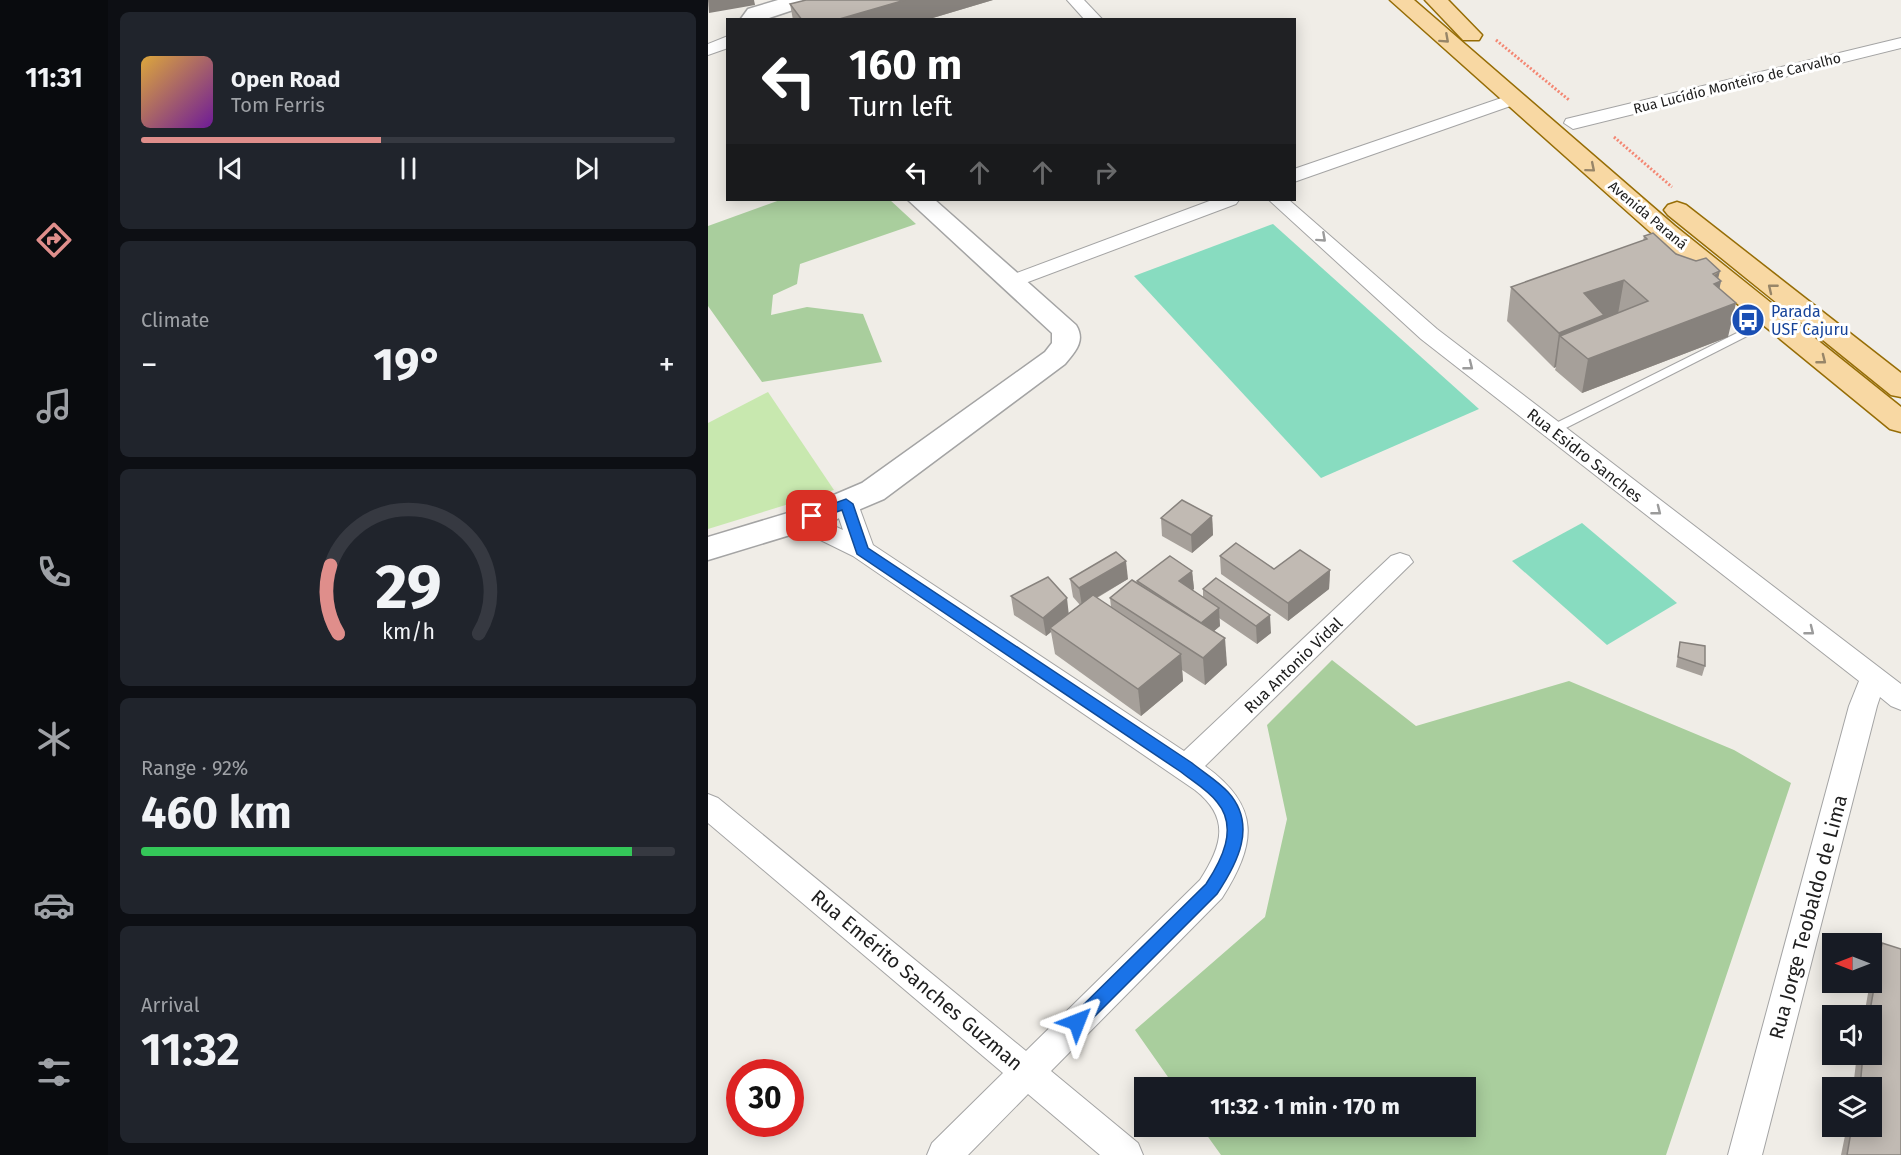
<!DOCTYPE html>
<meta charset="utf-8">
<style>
:root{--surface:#171b24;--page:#20242c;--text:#f1f3f6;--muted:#9ea1a6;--line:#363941;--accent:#df8e8b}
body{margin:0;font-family:"Fira Sans",sans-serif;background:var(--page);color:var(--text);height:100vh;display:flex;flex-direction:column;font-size:22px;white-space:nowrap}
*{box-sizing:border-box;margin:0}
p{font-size:20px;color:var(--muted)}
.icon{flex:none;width:33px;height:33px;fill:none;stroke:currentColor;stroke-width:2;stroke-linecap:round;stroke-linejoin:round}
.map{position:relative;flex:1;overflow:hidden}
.drawer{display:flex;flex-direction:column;gap:12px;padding:12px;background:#0d0f14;width:600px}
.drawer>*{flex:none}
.hud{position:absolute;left:18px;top:18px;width:570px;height:183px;border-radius:0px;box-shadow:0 3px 15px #0003;background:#202124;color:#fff;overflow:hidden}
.needle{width:39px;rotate:270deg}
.fabs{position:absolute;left:1114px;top:933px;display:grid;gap:12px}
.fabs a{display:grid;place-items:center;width:60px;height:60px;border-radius:0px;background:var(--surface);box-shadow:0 3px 15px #0003;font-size:30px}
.speed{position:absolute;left:18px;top:1059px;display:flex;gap:12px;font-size:30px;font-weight:700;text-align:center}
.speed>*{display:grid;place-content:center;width:78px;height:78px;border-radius:50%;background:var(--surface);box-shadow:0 3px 15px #0003;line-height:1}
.speed .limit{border:9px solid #d22;background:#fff;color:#111}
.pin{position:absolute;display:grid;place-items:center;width:51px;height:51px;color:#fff;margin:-26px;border-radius:12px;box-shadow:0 3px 9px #0006}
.me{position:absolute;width:66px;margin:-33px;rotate:45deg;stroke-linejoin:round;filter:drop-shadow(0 0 4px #0008)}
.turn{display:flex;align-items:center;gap:21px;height:126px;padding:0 24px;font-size:27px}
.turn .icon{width:78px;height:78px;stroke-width:2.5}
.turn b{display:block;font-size:42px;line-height:51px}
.lanes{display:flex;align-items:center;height:57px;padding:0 24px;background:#0003;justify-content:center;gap:30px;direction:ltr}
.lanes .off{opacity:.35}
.big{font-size:45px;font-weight:700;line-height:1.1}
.drawer .widget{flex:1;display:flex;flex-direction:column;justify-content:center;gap:9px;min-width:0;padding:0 21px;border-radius:9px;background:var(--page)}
.drawer .dial{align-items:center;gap:0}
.dial svg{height:156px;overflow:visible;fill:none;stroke:var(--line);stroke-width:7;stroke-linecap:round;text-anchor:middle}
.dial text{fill:var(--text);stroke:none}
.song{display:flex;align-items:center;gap:18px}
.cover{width:72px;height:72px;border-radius:9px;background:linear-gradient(135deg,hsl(40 70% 55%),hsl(280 70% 35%))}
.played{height:6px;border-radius:3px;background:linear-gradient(90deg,var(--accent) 45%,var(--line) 45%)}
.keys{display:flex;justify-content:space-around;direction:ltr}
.heat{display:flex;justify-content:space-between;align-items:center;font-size:33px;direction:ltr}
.charge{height:9px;border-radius:4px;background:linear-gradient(90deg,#34c759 92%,var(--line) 0)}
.trip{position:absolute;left:426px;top:1077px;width:342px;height:60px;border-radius:0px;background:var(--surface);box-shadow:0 3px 15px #0003;font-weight:700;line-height:60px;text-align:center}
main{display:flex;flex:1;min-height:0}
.tabs{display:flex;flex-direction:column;width:108px;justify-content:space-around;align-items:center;background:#090b0e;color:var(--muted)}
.tabs .icon{width:42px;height:42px}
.tabs .active{color:var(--accent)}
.tabs b{font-size:27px;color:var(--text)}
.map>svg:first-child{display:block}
</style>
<main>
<nav class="tabs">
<b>11:31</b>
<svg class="icon active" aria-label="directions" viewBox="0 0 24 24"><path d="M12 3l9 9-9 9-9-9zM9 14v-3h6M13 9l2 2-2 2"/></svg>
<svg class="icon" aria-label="music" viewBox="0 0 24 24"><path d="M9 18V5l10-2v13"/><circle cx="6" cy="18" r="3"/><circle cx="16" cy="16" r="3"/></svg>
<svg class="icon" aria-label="phone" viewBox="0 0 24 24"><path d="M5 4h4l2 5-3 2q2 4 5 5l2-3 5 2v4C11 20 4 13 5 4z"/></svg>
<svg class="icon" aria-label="climate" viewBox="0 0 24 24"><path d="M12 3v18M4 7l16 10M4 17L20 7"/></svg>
<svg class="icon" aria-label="car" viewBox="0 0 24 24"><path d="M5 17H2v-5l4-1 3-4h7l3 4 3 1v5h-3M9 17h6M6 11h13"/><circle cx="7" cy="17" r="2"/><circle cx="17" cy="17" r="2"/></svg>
<svg class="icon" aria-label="filters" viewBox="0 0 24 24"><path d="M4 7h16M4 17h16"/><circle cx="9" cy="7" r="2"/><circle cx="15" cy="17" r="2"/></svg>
</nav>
<section class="drawer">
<div class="widget">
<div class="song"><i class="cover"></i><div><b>Open Road</b><p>Tom Ferris</p></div></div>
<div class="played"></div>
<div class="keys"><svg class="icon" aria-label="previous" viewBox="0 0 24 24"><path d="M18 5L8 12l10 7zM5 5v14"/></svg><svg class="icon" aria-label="pause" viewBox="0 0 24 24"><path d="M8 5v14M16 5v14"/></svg><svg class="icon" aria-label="next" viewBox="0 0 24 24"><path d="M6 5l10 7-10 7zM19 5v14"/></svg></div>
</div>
<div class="widget"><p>Climate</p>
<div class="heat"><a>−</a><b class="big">19°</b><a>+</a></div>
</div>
<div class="widget dial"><svg viewBox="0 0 100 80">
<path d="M14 69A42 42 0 1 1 86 69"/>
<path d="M14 69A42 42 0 0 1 10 34" stroke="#df8e8b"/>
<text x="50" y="56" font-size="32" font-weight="700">29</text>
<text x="50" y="72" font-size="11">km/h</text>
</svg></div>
<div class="widget"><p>Range · 92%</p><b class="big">460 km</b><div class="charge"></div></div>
<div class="widget"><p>Arrival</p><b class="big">11:32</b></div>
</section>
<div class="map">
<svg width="1193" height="1155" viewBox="0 0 1193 1155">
<rect width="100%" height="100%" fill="#f0ede7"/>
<!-- grass -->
<path fill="#c8e8af" d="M60,392L126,490L0,529V423Z"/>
<!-- forest -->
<g fill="#a9ce9d">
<path d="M72,200H182L208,224L92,264L89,284L65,295L63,315L99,307L155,314L174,362L54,382L0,306V226Z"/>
<path d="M624,660L708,726L861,681L1026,750L1083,783L958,1155H513L493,1127L758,1126V1088L467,1087L427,1030L557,917L579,819L559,725Z"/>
</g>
<!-- pitch -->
<g fill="#88dcc0">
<path d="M565,224L771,409L613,478L426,276Z"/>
<path d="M874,523L969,603L899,645L804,561Z"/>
</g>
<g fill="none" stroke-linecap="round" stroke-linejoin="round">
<defs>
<path id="service" d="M1043,326L1049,330L1047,332L848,433H840L838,430L840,427Z"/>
<g id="minor">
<path d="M359,0H376L395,20H377Z"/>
<path d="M20,36V48L0,55V44Z"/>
<path d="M1193,38V48L865,129L856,123L858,119Z"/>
<path d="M805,94L811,95L814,99L811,103L586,182V169Z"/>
<path d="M504,200H531L528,204L312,285H298L295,281L298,277Z"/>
<path d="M561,200H581L729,329L1193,684V710L1183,706L1172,697L1169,706L1054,1155H1020L1141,706L1151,681L713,339Z"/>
<path d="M138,496L147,498L150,504L165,545L476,751L683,556L692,553L701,556L705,562L497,766C554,807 548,844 514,898L343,1071L430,1143L435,1155H392L320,1094L260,1155H219L224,1143L295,1073L0,823V794L10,798L318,1051L492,880C514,846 523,818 487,790L145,556L84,526L81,520L84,514L93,511L135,530L126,504L129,498Z"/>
</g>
<g id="tertiary">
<path d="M70,0H103L100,5L55,20H32L40,9Z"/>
<path d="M200,200H227L368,325C378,341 367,352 357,364L176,499L115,525L0,560V537L93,509L154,483L337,352L344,343V333Z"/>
</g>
<g id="primary">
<path d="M682,0H706L967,226L1193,407V432L1182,429L949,238Z"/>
<path d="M717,0H740L774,35L771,40H755Z"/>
<path d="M969,202L978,205L1193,373V397L1183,395L960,215L956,210L960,205Z"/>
</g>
</defs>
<!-- service casing -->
<use href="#service" stroke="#a4a4a4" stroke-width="2"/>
<!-- minor casing -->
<use href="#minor" stroke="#a4a4a4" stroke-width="2"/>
<!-- tertiary casing -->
<use href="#tertiary" stroke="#a4a4a4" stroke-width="3"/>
<!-- primary casing -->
<use href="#primary" stroke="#966d06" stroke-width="3"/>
<!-- path -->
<g stroke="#f48773" stroke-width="3" stroke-dasharray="2 2" stroke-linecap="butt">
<path d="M788,40L861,100"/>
<path d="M906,137L964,187"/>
</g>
<!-- service -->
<use href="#service" fill="#fff" fill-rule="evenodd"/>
<!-- minor -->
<use href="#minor" fill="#fff" fill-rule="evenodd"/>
<!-- tertiary -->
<use href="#tertiary" fill="#fff" fill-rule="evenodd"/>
<!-- primary -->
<use href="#primary" fill="#f8d8a3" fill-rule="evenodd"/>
</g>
<!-- wall -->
<g fill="#a6a09a">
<path d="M98,0H285L218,20H85L82,4Z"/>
<path d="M936,236L968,254L1013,281L1011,289L1020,337L874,393L847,370L848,367L846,368L799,321L803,287L935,241Z"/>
<path d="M504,516L505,535L484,553L454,536L453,518Z"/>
<path d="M512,556L566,569L622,570L621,589L580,621L513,574Z"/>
<path d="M484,571L486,589L484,590L495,598V589L563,633L549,644L511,618L512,626L506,631L519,665L497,685L474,670L475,681L433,716L347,654L343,632L338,636L306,615L303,596L361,613L372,605L365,597L362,579H420L389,598L403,607L402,598L429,583V581Z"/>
<path d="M972,642L997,666L994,676L968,667Z"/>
<path d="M1174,943L1193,1155H1133L1139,1126H1164V1088H1145L1149,1054H1164V1016H1156L1162,982H1164V970L1166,960Z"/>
</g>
<!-- shaded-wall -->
<g fill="#87827d">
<path d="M0,0H46L47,5L1,13Z"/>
<path d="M197,0H285L218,20H128Z"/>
<path d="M1012,271L1009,283L1013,281L1007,311L1028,303L1020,337L874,393L880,359Z"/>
<path d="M916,280L910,314L852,336L848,367L846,368L851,333L876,293Z"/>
<path d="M504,516L505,535L484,553L483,535Z"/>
<path d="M418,561L420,579L374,606L371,588Z"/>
<path d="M622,570L621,589L580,621V603Z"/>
<path d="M484,571L486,589L472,600L471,581Z"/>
<path d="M359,598L361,616L342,628L343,632L338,636L335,618Z"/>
<path d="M511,608L512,626L493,642L492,624Z"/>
<path d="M562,615L563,633L549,644L548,626Z"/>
<path d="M517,638L519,665L497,685L495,658Z"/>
<path d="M473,654L475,681L433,716L430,689Z"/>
</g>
<!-- building -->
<g fill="#c1bab3" stroke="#87827d" stroke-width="1.5">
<path d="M98,0H197L128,20H94L82,4Z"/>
<path d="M945,233L968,254L988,261L998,258L1012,271L1005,274L1013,281L1006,284L1028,303L880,359L852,336L940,301L916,280L876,293L896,315L851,333L803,287L939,239L936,236Z"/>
<path d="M474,500L504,516L483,535L453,518Z"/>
<path d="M528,543L566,569L592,550L622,570L580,603L512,556Z"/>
<path d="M408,552L418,561L371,588L362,579Z"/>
<path d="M462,556L484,571L471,581L511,608L493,623L429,581Z"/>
<path d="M340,577L359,598L335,618L303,596Z"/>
<path d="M508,578L562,615L548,626L495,589Z"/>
<path d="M424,580L517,638L495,658L402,598Z"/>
<path d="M385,595L473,654L430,689L342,628Z"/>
<path d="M972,642L997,646V666L970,657Z"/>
<path d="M1174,943L1193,949V1155H1139L1144,1126H1164V1088H1152L1155,1054H1164V1016H1161Z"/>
</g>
<!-- one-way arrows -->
<defs><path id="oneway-chevron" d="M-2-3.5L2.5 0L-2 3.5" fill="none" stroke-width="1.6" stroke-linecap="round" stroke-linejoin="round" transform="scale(1.5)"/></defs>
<g stroke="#978568">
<use href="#oneway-chevron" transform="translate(737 39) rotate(42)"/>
<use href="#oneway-chevron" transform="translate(883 168) rotate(40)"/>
<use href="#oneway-chevron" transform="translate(1064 288) rotate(-141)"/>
<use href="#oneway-chevron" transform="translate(1114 360) rotate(38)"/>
</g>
<g stroke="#9b9b9b">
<use href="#oneway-chevron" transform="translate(614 238) rotate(42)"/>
<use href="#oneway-chevron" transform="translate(761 366) rotate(38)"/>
<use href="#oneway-chevron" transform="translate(949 511) rotate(38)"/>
<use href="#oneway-chevron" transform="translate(1102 631) rotate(38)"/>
</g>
<!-- route -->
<path fill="#1a73e8" stroke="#114b97" stroke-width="1.5" d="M138,499L145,504L160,548L484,763C495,772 510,781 520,792C550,825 529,864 509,894L375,1028L369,1030L363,1028L360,1022L363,1017L498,884C513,861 531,828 509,802C500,790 484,781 473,772L149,554L134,510L104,521L97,516L99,513Z"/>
<!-- icons -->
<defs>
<symbol id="bus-disc" viewBox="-11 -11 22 22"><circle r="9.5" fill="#1a4fb4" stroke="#fff"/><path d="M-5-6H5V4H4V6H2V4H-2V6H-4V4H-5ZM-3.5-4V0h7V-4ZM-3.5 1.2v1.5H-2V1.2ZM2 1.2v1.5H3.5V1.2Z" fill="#fff"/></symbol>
</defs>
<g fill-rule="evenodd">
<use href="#bus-disc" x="1021" y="301" width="38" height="38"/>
</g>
<g text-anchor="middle" stroke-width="6" stroke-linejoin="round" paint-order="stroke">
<!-- far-street labels -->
<g font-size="14" fill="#202020" stroke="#fff">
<text transform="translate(1029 83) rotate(-14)" y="5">Rua Lucídio Monteiro de Carvalho</text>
<text transform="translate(940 215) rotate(40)" y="5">Avenida Paraná</text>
</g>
<!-- transit labels -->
<g font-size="16" fill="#164399" stroke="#fff" text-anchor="start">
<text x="1063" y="317">Parada<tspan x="1063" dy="18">USF Cajuru</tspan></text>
</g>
<!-- street labels -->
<g font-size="16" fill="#202020" stroke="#fff">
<text transform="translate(877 455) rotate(38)" y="6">Rua Esidro Sanches</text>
<text transform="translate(585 665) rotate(-44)" y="6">Rua Antonio Vidal</text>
</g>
<!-- near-street labels -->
<g font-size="20" fill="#202020" stroke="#fff">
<text transform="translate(1100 917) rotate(-75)" y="7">Rua Jorge Teobaldo de Lima</text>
<text transform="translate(209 980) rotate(40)" y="7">Rua Emérito Sanches Guzman</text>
</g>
</g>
</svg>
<div class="fabs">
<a><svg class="needle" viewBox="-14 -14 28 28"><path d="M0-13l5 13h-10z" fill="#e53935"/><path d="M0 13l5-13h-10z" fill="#9ea1a6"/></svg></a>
<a><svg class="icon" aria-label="sound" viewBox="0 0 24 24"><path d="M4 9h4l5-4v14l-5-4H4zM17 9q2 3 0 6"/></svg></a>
<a><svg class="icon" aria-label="layers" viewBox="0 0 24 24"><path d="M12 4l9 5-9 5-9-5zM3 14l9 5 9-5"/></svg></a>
</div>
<div class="speed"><div class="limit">30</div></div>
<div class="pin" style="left:104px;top:516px;background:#d93025"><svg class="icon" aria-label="arrive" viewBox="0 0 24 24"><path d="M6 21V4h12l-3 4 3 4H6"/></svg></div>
<svg class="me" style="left:369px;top:1022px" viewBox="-20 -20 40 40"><path d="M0-17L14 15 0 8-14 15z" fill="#1a73e8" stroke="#fff" stroke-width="4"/></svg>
<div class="trip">11:32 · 1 min · 170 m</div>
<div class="hud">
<div class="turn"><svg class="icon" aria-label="left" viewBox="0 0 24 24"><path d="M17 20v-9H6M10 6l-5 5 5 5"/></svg><div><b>160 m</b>Turn left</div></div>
<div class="lanes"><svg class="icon" aria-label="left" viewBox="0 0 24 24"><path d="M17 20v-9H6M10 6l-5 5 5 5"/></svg><svg class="icon off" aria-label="ahead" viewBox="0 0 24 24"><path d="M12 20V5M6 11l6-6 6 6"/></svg><svg class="icon off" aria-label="ahead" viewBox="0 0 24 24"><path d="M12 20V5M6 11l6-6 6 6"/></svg><svg class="icon off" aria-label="right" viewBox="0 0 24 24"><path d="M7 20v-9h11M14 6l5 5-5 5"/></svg></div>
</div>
</div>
</main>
